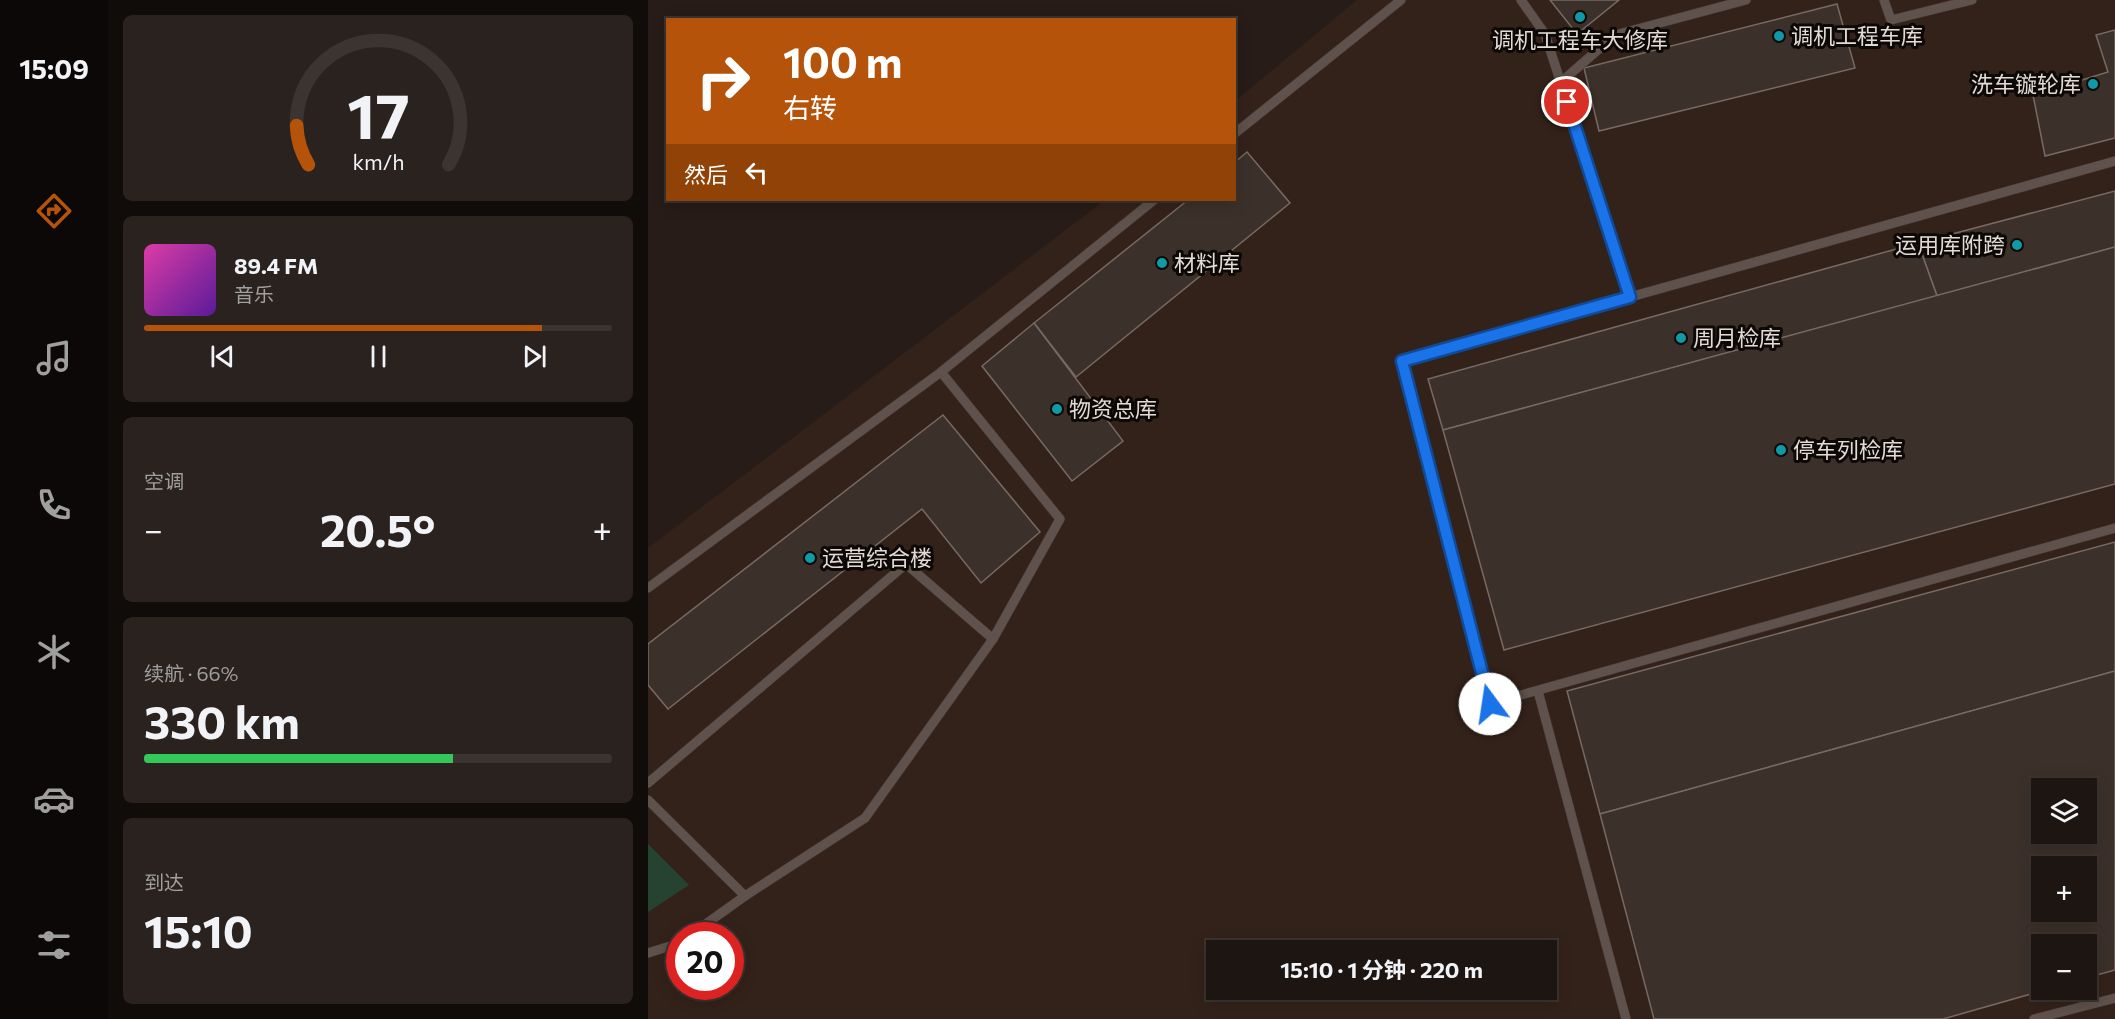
<!DOCTYPE html>
<html lang="zh">
<meta charset="utf-8">
<style>
:root{--surface:#1d1511;--page:#2a221f;--text:#f1f3f6;--muted:#a09f9f;--line:#3b3431;--accent:#b45309}
body{margin:0;font-family:Commissioner,"Noto Sans SC",sans-serif;background:var(--page);color:var(--text);height:100vh;display:flex;flex-direction:column;font-size:22px;white-space:nowrap}
*{box-sizing:border-box;margin:0}
p{font-size:20px;color:var(--muted)}
.icon{flex:none;width:33px;height:33px;fill:none;stroke:currentColor;stroke-width:2;stroke-linecap:round;stroke-linejoin:round}
.map{position:relative;flex:1;overflow:hidden}
.drawer{display:flex;flex-direction:column;gap:15px;padding:15px;background:#100c09;width:540px}
.drawer>*{flex:none}
.top-card{position:absolute;left:18px;top:18px;width:570px;height:183px;border-radius:0px;box-shadow:0 3px 15px #0003,0 0 0 2px var(--line);background:#b45309;color:#fff;overflow:hidden}
.buttons{position:absolute;left:1383px;top:778px;display:grid;gap:12px}
.buttons a{display:grid;place-items:center;width:66px;height:66px;border-radius:0px;background:var(--surface);box-shadow:0 3px 15px #0003,0 0 0 2px var(--line);font-size:30px}
.speed{position:absolute;left:18px;top:922px;display:flex;gap:12px;font-size:30px;font-weight:700;text-align:center}
.speed>*{display:grid;place-content:center;width:78px;height:78px;border-radius:50%;background:var(--surface);box-shadow:0 3px 15px #0003,0 0 0 2px var(--line);line-height:1}
.speed .limit{border:9px solid #d22;background:#fff;color:#111}
.pin{position:absolute;display:grid;place-items:center;width:51px;height:51px;color:#fff;margin:-26px;border:3px solid #fff;border-radius:50%;box-shadow:0 2px 6px #0007}
.me{position:absolute;width:66px;margin:-33px;rotate:346deg;stroke-linejoin:round;filter:drop-shadow(0 0 4px #0008)}
.turn{display:flex;align-items:center;gap:21px;height:126px;padding:0 18px;font-size:27px}
.turn .icon{width:78px;height:78px;stroke-width:2.5}
.turn b{display:block;font-size:42px;line-height:51px}
.then{display:flex;align-items:center;height:57px;padding:0 18px;background:#0003;gap:12px;font-size:22px}
.big{font-size:45px;font-weight:700;line-height:1.1}
.drawer .card{flex:1;display:flex;flex-direction:column;justify-content:center;gap:9px;min-width:0;padding:0 21px;border-radius:9px;background:var(--page)}
.drawer .dial{align-items:center;gap:0}
.dial svg{height:156px;overflow:visible;fill:none;stroke:var(--line);stroke-width:7;stroke-linecap:round;text-anchor:middle}
.dial text{fill:var(--text);stroke:none}
.song{display:flex;align-items:center;gap:18px}
.cover{width:72px;height:72px;border-radius:9px;background:linear-gradient(135deg,hsl(320 70% 55%),hsl(270 70% 35%))}
.played{height:6px;border-radius:3px;background:linear-gradient(90deg,var(--accent) 85%,var(--line) 85%)}
.keys{display:flex;justify-content:space-around;direction:ltr}
.heat{display:flex;justify-content:space-between;align-items:center;font-size:33px;direction:ltr}
.charge{height:9px;border-radius:4px;background:linear-gradient(90deg,#34c759 66%,var(--line) 0)}
.trip{position:absolute;left:558px;top:940px;width:351px;height:60px;border-radius:0px;background:var(--surface);box-shadow:0 3px 15px #0003,0 0 0 2px var(--line);font-weight:700;line-height:60px;text-align:center}
main{display:flex;flex:1;min-height:0}
.dock{display:flex;flex-direction:column;width:108px;justify-content:space-around;align-items:center;background:#0c0807;color:var(--muted)}
.dock .icon{width:42px;height:42px}
.dock .active{color:var(--accent)}
.dock b{font-size:27px;color:var(--text)}
.map>svg:first-child{display:block}
</style>
<main>
<nav class="dock">
<b>15:09</b>
<svg class="icon active" aria-label="directions" viewBox="0 0 24 24"><path d="M12 3l9 9-9 9-9-9zM9 14v-3h6M13 9l2 2-2 2"/></svg>
<svg class="icon" aria-label="music" viewBox="0 0 24 24"><path d="M9 18V5l10-2v13"/><circle cx="6" cy="18" r="3"/><circle cx="16" cy="16" r="3"/></svg>
<svg class="icon" aria-label="phone" viewBox="0 0 24 24"><path d="M5 4h4l2 5-3 2q2 4 5 5l2-3 5 2v4C11 20 4 13 5 4z"/></svg>
<svg class="icon" aria-label="climate" viewBox="0 0 24 24"><path d="M12 3v18M4 7l16 10M4 17L20 7"/></svg>
<svg class="icon" aria-label="car" viewBox="0 0 24 24"><path d="M5 17H2v-5l4-1 3-4h7l3 4 3 1v5h-3M9 17h6M6 11h13"/><circle cx="7" cy="17" r="2"/><circle cx="17" cy="17" r="2"/></svg>
<svg class="icon" aria-label="filters" viewBox="0 0 24 24"><path d="M4 7h16M4 17h16"/><circle cx="9" cy="7" r="2"/><circle cx="15" cy="17" r="2"/></svg>
</nav>
<section class="drawer">
<div class="card dial"><svg viewBox="0 0 100 80">
<path d="M14 69A42 42 0 1 1 86 69"/>
<path d="M14 69A42 42 0 0 1 8 49" stroke="#b45309"/>
<text x="50" y="56" font-size="32" font-weight="700">17</text>
<text x="50" y="72" font-size="11">km/h</text>
</svg></div>
<div class="card">
<div class="song"><i class="cover"></i><div><b>89.4 FM</b><p>音乐</p></div></div>
<div class="played"></div>
<div class="keys"><svg class="icon" aria-label="previous" viewBox="0 0 24 24"><path d="M18 5L8 12l10 7zM5 5v14"/></svg><svg class="icon" aria-label="pause" viewBox="0 0 24 24"><path d="M8 5v14M16 5v14"/></svg><svg class="icon" aria-label="next" viewBox="0 0 24 24"><path d="M6 5l10 7-10 7zM19 5v14"/></svg></div>
</div>
<div class="card"><p>空调</p>
<div class="heat"><a>−</a><b class="big">20.5°</b><a>+</a></div>
</div>
<div class="card"><p>续航 · 66%</p><b class="big">330 km</b><div class="charge"></div></div>
<div class="card"><p>到达</p><b class="big">15:10</b></div>
</section>
<div class="map">
<svg width="1467" height="1019" viewBox="0 0 1467 1019">
<rect width="100%" height="100%" fill="#271c17"/>
<!-- built -->
<path fill="#33221a" fill-rule="evenodd" d="M709,0H1467V1019H0V548L457,200H586L587,101ZM1394,789H1438V834H1394ZM1394,867H1438V912H1394ZM32,936H82V987H32ZM1394,945H1438V990H1394ZM568,951H898V990H568Z"/>
<!-- green -->
<path fill="#264332" d="M0,844L41,885L0,912Z"/>
<!-- building -->
<g fill="#3c302a" stroke="#776963" stroke-width="1.5" fill-rule="evenodd">
<path d="M902,0H971L929,34Z"/>
<path d="M1189,4L1207,68L951,131L936,68Z"/>
<path d="M1467,30V138L1397,156L1385,95L1460,72L1448,35Z"/>
<path d="M599,152L642,203L428,377L386,323L540,200H586V163Z"/>
<path d="M1467,191V247L1289,296L1270,243Z"/>
<path d="M1270,243L1289,296L795,430L780,379Z"/>
<path d="M1467,247V484L856,650L795,430Z"/>
<path d="M386,323L475,441L424,481L334,366Z"/>
<path d="M295,415L392,532L333,583L274,509L20,709L0,685V644Z"/>
<path d="M1467,542V671L952,814L919,691Z"/>
<path d="M1467,671V970L1438,978V945H1394V990H1397L1295,1019H1006L952,814ZM1394,789H1438V834H1394ZM1394,867H1438V912H1394Z"/>
</g>
<g fill="none" stroke-linecap="round" stroke-linejoin="round">
<defs>
<g id="service">
<path d="M873,0L897,34L982,297"/>
<path d="M1236,0L1243,20L1324,0"/>
<path d="M913,82L967,35L1098,0"/>
<path d="M586,134L753,0"/>
<path d="M1467,161L754,361L841,704L1467,528"/>
<path d="M0,588L293,372L506,200"/>
<path d="M890,691L978,1019"/>
<path d="M0,783L258,564L345,639L412,519L293,372"/>
<path d="M0,800L97,896"/>
<path d="M41,936L97,896L217,818L345,639"/>
<path d="M0,953L32,943"/>
<path d="M1386,1019L1467,998"/>
</g>
</defs>
<!-- service casing -->
<use href="#service" stroke="#423936" stroke-width="10"/>
<!-- service -->
<use href="#service" stroke="#5f514b" stroke-width="9"/>
</g>
<g fill="none" stroke-linecap="round" stroke-linejoin="round">
<defs>
<path id="route" d="M842,704L754,361L982,297L919,102"/>
</defs>
<!-- route casing -->
<use href="#route" stroke="#114b97" stroke-width="15"/>
<!-- route -->
<use href="#route" stroke="#1a73e8" stroke-width="10"/>
</g>
<!-- markers -->
<g fill="#0f9aa8" stroke="#0c0806" stroke-width="2">
<circle cx="932" cy="17" r="6"/>
<circle cx="1131" cy="36" r="6"/>
<circle cx="1445" cy="84" r="6"/>
<circle cx="1369" cy="245" r="6"/>
<circle cx="514" cy="263" r="6"/>
<circle cx="1033" cy="338" r="6"/>
<circle cx="409" cy="409" r="6"/>
<circle cx="1133" cy="450" r="6"/>
<circle cx="162" cy="558" r="6"/>
</g>
<g text-anchor="middle" stroke-width="6" stroke-linejoin="round" paint-order="stroke">
<!-- poi labels -->
<g font-size="22" fill="#e2dad7" stroke="#0c0806" text-anchor="start">
<text x="1143" y="44">调机工程车库</text>
<text x="932" y="48" text-anchor="middle">调机工程车大修库</text>
<text x="1433" y="92" text-anchor="end">洗车镟轮库</text>
<text x="1357" y="253" text-anchor="end">运用库附跨</text>
<text x="526" y="271">材料库</text>
<text x="1045" y="346">周月检库</text>
<text x="421" y="417">物资总库</text>
<text x="1145" y="458">停车列检库</text>
<text x="174" y="566">运营综合楼</text>
</g>
</g>
</svg>
<div class="buttons">
<a><svg class="icon" aria-label="layers" viewBox="0 0 24 24"><path d="M12 4l9 5-9 5-9-5zM3 14l9 5 9-5"/></svg></a>
<a>+</a>
<a>−</a>
</div>
<div class="speed"><div class="limit">20</div></div>
<div class="pin" style="left:919px;top:102px;background:#d93025"><svg class="icon" aria-label="arrive" viewBox="0 0 24 24"><path d="M6 21V4h12l-3 4 3 4H6"/></svg></div>
<svg class="me" style="left:842px;top:704px" viewBox="-20 -20 40 40"><circle r="19" fill="#fff"/><path d="M0-13L10 11 0 6-10 11z" fill="#1a73e8"/></svg>
<div class="trip">15:10 · 1 分钟 · 220 m</div>
<div class="top-card">
<div class="turn"><svg class="icon" aria-label="right" viewBox="0 0 24 24"><path d="M7 20v-9h11M14 6l5 5-5 5"/></svg><div><b>100 m</b>右转</div></div>
<div class="then">然后<svg class="icon" aria-label="left" viewBox="0 0 24 24"><path d="M17 20v-9H6M10 6l-5 5 5 5"/></svg></div>
</div>
</div>
</main>
